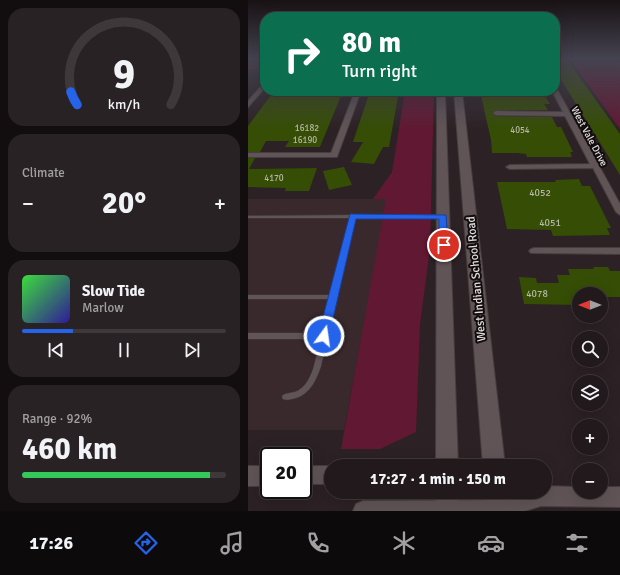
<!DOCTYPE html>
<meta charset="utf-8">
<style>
:root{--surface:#21191b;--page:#292224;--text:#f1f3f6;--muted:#a2a0a3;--line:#3e383a;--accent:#2563eb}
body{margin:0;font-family:Signika,sans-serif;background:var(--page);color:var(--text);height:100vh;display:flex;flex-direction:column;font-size:15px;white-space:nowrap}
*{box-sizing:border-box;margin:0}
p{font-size:13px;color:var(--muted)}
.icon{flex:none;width:22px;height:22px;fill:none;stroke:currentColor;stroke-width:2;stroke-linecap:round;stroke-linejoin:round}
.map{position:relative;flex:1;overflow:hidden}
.sheet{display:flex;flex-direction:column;gap:8px;padding:8px;background:#120e0f;width:248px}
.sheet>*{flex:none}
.guide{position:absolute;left:12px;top:12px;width:300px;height:84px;border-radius:16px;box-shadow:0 4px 16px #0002,0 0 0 1px var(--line);background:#0b6e4f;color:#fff;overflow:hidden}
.needle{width:26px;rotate:270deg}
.fabs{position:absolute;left:324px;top:287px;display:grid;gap:8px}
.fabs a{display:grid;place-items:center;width:36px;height:36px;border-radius:50%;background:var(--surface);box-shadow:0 4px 16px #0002,0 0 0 1px var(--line);font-size:20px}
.speed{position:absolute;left:12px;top:447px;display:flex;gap:8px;font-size:20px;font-weight:700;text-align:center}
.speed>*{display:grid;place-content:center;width:52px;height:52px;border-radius:50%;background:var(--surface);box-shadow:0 4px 16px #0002,0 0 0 1px var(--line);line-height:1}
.speed .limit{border:2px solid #111;border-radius:6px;background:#fff;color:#111}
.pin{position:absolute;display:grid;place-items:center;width:34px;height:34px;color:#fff;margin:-17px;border:2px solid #fff;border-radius:50%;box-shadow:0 1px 4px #0007}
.me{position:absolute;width:44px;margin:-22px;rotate:14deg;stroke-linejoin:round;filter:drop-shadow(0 0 3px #0008)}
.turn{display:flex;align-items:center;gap:14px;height:84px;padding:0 16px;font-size:18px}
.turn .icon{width:52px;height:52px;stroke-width:2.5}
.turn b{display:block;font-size:28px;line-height:34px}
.big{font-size:30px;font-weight:800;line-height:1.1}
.sheet .widget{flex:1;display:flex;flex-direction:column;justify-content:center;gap:6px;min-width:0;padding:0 14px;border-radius:16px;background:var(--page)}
.sheet .dial{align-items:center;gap:0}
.dial svg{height:104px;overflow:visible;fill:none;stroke:var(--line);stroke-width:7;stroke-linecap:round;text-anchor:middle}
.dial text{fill:var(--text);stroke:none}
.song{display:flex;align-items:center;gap:12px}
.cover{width:48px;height:48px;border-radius:6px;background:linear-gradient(135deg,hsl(120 70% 55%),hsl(250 70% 35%))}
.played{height:4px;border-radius:2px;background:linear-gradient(90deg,var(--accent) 25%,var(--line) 25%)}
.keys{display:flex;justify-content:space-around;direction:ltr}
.heat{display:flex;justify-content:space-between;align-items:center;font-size:22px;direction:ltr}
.charge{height:6px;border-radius:3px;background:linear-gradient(90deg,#34c759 92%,var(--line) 0)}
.trip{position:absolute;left:76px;top:459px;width:228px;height:40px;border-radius:20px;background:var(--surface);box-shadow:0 4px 16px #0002,0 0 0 1px var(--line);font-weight:800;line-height:40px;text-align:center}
.tab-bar{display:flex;height:64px;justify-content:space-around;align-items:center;background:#0d0a0b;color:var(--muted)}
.tab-bar .icon{width:28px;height:28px}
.tab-bar .current{color:var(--accent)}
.tab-bar b{font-size:18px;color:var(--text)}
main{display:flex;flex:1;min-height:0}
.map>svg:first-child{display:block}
</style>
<main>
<section class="sheet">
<div class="widget dial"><svg viewBox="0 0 100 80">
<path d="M14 69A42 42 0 1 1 86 69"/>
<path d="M14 69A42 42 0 0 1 9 59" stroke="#2563eb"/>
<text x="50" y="56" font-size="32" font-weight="700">9</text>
<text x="50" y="72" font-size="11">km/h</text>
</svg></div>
<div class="widget"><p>Climate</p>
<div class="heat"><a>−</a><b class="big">20°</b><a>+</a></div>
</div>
<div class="widget">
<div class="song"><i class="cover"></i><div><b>Slow Tide</b><p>Marlow</p></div></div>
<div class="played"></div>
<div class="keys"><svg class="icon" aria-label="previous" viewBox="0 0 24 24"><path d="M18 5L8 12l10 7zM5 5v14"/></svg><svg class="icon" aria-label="pause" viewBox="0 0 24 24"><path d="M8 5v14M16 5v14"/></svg><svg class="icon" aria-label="next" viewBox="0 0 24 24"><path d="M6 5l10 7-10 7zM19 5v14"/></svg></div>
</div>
<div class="widget"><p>Range · 92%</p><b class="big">460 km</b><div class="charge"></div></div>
</section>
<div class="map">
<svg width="372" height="511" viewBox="0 0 372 511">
<rect width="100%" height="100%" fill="#2c2124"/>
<!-- built -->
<path fill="#39292d" d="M0,199H139L96,430H0Z"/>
<!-- green -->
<g fill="#611832">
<rect x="0" y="58" width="17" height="11"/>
<path d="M321,58H372V129Z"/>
<path d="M157,91H186L182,248L172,325L168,432L132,449H93L138,199H125L144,172Z"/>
</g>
<!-- building -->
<g fill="#354d04">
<path d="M307,58H318L372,134V175L307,70Z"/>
<path d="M26,91H53L50,96H75L77,91H95L72,147H37L41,141H18L12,152H0V126Z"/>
<path d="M122,91H151L141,147H135L126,164L103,162L115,142H105Z"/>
<path d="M232,91H247L249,97H276L273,91H291L293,94H296L302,104H296L300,110H248L244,113L248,116L304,117L309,127H313L316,133L325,152H322L324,157H279L278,154L269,153H244L243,140Z"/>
<path d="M0,158H7L1,169L69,168L61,191H37L38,188L0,187Z"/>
<path d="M96,167L104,185L81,190L75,171Z"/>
<path d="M331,179L334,186H342L363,228H359L362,235L305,236L303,230L259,229L249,182H308L307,180Z"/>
<path d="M345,267H360L362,271H372V297H358L357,294H331V305L276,304L271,277L288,278L289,283H311L309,275H322L320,269H346Z"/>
</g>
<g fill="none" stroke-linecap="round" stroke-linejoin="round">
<defs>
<path id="service" d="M103,215H195L197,216L195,217L107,218L73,366C68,381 61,396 44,399C40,400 38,400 35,399L34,397L35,395C39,393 43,393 47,392C66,385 68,355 72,339H0V333H74L82,299H0V295H83L102,218H0V216Z"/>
<g id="minor">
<path d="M17,82V88L0,107V101Z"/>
<path d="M307,89L310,91L372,204V215L368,212L345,168L262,169L258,167L262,165L342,164L317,116L248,115L245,113L248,111L315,112L304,91H307Z"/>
<path d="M107,91H113L89,157H0V153H83Z"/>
<path d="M286,248H372V254L283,253L281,251L283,249Z"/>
</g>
<g id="tertiary">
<rect x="0" y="466" width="21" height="20"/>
<path d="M55,466H84L83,484H55Z"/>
<path d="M297,486L331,487V492H353V487H372V507L293,506L277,511H105L108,504L115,501L250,500L275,492H297Z"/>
</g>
<g id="secondary">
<path d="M189,91H197L210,466H188Z"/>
<path d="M206,91H214L257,466H235Z"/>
<path d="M188,492H210L212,511H188Z"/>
<path d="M237,492H259L262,511H238Z"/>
</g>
</defs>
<!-- service casing -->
<use href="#service" stroke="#453d3f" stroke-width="1"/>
<!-- minor casing -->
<use href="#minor" stroke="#453d3f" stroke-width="2"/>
<!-- tertiary casing -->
<use href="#tertiary" stroke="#453d3f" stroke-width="2"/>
<!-- secondary casing -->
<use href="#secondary" stroke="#453d3f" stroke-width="2"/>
<!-- service -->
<use href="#service" fill="#605456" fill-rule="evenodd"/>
<!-- minor -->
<use href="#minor" fill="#605456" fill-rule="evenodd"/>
<!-- tertiary -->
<use href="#tertiary" fill="#605456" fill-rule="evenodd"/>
<!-- secondary -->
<use href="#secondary" fill="#605456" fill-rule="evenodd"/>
</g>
<!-- sky -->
<linearGradient id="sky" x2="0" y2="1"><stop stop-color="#181214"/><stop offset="0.45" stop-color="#454350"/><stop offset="1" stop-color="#454350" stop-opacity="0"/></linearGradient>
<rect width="372" height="130" fill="url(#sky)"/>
<!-- route -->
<path fill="#2563eb" stroke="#184099" d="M102,214L198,215L200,245L196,248L191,245V219H108L81,336L80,339H72L70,336Z"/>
<g text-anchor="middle" stroke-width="4" stroke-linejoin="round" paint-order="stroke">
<!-- far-number labels -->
<g font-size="9" fill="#b7b8a6">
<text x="59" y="131">16182</text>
<text x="272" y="133">4054</text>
<text x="57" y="143">16190</text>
<text x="26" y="181">4170</text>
</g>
<!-- far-street labels -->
<g font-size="10" fill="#e2dbdc" stroke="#110c0d">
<text transform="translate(342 136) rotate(62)" y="4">West Vale Drive</text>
</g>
<!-- number labels -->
<g font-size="10" fill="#b7b8a6">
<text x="292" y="196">4052</text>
<text x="302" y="226">4051</text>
<text x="289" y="297">4078</text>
</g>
<!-- street labels -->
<g font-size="12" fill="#e2dbdc" stroke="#110c0d">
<text transform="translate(228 279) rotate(-95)" y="4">West Indian School Road</text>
</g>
</g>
</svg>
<div class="fabs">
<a><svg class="needle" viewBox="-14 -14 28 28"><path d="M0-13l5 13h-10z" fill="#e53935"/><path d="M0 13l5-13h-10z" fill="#a2a0a3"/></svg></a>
<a><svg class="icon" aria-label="search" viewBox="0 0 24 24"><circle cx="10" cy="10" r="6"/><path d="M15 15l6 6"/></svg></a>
<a><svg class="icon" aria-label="layers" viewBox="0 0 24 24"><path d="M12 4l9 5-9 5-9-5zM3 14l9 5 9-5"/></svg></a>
<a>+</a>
<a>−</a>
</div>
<div class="speed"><div class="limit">20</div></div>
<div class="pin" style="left:196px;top:245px;background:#d93025"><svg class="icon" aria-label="arrive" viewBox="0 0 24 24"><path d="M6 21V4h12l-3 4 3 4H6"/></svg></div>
<svg class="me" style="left:76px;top:336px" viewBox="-20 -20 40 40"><circle r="17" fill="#2563eb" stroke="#fff" stroke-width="3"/><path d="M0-11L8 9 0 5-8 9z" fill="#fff"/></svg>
<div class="trip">17:27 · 1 min · 150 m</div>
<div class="guide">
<div class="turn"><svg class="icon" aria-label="right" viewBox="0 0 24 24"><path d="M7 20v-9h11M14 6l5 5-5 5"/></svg><div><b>80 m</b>Turn right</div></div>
</div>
</div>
</main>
<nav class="tab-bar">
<b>17:26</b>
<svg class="icon current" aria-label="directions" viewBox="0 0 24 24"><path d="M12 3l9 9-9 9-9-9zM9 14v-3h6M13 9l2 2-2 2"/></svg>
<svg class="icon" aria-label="music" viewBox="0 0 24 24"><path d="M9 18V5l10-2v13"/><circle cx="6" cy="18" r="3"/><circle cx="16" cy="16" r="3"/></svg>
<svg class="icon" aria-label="phone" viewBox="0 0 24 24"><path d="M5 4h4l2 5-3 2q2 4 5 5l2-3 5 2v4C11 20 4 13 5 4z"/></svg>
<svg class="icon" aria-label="climate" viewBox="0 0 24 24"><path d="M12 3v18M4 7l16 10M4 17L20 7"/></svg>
<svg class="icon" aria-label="car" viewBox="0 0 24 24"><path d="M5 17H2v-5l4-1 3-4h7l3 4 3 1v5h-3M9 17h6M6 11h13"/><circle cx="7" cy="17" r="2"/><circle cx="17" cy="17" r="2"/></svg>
<svg class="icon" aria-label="filters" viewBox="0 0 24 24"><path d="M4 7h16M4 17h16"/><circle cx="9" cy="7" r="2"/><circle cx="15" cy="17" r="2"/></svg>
</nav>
